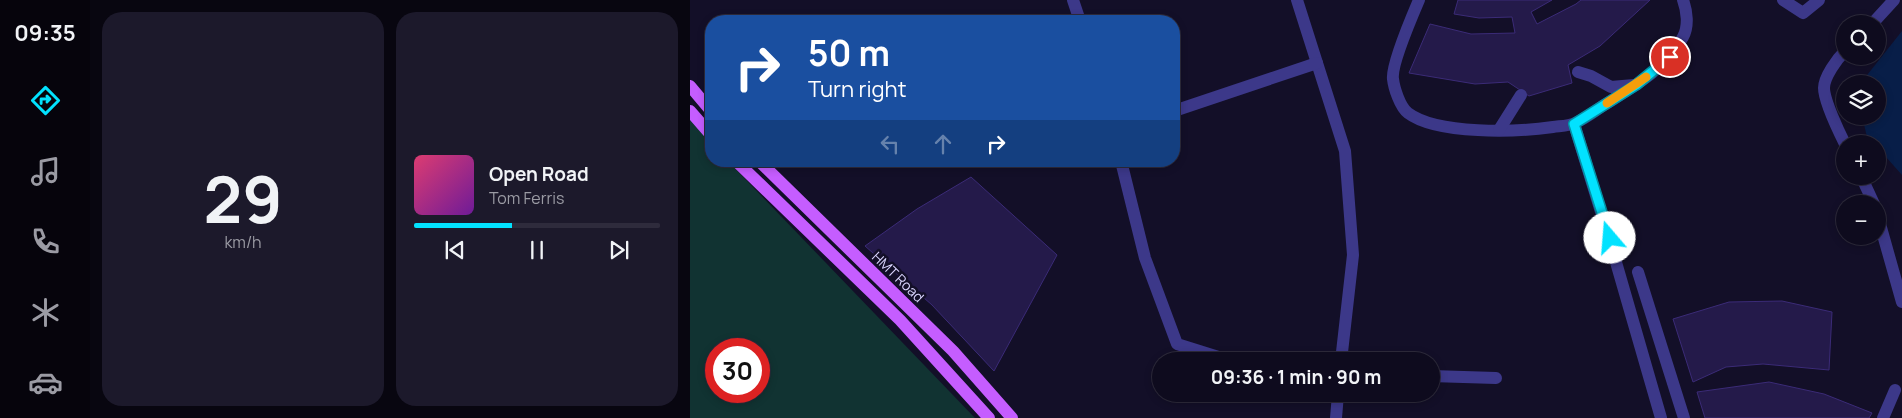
<!DOCTYPE html>
<meta charset="utf-8">
<style>
:root{--surface:#0e0b1e;--page:#1c192b;--text:#f1f3f6;--muted:#9b9ba4;--line:#2e2b3c;--accent:#02e2ff}
body{margin:0;font-family:Manrope,sans-serif;background:var(--page);color:var(--text);height:100vh;display:flex;flex-direction:column;font-size:19px;white-space:nowrap}
*{box-sizing:border-box;margin:0}
p{font-size:16px;color:var(--muted)}
.icon{flex:none;width:28px;height:28px;fill:none;stroke:currentColor;stroke-width:2;stroke-linecap:round;stroke-linejoin:round}
.map{position:relative;flex:1;overflow:hidden}
.panel{display:flex;flex-direction:column;gap:12px;padding:12px;background:#080610;width:600px}
.panel>*{flex:none}
.top-card{position:absolute;left:15px;top:15px;width:475px;height:152px;border-radius:20px;box-shadow:0 2px 8px #0003,0 0 0 1px var(--line);background:#1a4fa0;color:#fff;overflow:hidden}
.tools{position:absolute;left:1146px;top:15px;display:grid;gap:10px}
.tools a{display:grid;place-items:center;width:50px;height:50px;border-radius:50%;background:var(--surface);box-shadow:0 2px 8px #0003,0 0 0 1px var(--line);font-size:25px}
.speed{position:absolute;left:15px;top:338px;display:flex;gap:10px;font-size:25px;font-weight:700;text-align:center}
.speed>*{display:grid;place-content:center;width:65px;height:65px;border-radius:50%;background:var(--surface);box-shadow:0 2px 8px #0003,0 0 0 1px var(--line);line-height:1}
.speed .limit{border:8px solid #d22;background:#fff;color:#111}
.pin{position:absolute;display:grid;place-items:center;width:42px;height:42px;color:#fff;margin:-21px;border:2px solid #fff;border-radius:50%;box-shadow:0 1px 5px #0007}
.me{position:absolute;width:55px;margin:-28px;rotate:342deg;stroke-linejoin:round;filter:drop-shadow(0 0 4px #0008)}
.turn{display:flex;align-items:center;gap:18px;height:105px;padding:0 20px;font-size:22px}
.turn .icon{width:65px;height:65px;stroke-width:2.5}
.turn b{display:block;font-size:35px;line-height:42px}
.lanes{display:flex;align-items:center;height:48px;padding:0 20px;background:#0003;justify-content:center;gap:25px;direction:ltr}
.lanes .off{opacity:.35}
.panel .widget{flex:1;display:flex;flex-direction:column;justify-content:center;gap:8px;min-width:0;padding:0 18px;border-radius:20px;background:var(--page)}
.panel .dial{align-items:center;gap:0}
.dial b{font-size:65px;line-height:1}
.song{display:flex;align-items:center;gap:15px}
.cover{width:60px;height:60px;border-radius:8px;background:linear-gradient(135deg,hsl(340 70% 55%),hsl(280 70% 35%))}
.played{height:5px;border-radius:2px;background:linear-gradient(90deg,var(--accent) 40%,var(--line) 40%)}
.keys{display:flex;justify-content:space-around;direction:ltr}
.panel .tiles{flex:1;display:grid;gap:12px;grid-template-columns:repeat(2,1fr)}
.trip{position:absolute;left:462px;top:352px;width:288px;height:50px;border-radius:25px;background:var(--surface);box-shadow:0 2px 8px #0003,0 0 0 1px var(--line);font-weight:700;line-height:50px;text-align:center}
main{display:flex;flex:1;min-height:0}
.menu{display:flex;flex-direction:column;width:90px;justify-content:space-around;align-items:center;background:#06040c;color:var(--muted)}
.menu .icon{width:35px;height:35px}
.menu .selected{color:var(--accent)}
.menu b{font-size:22px;color:var(--text)}
.map>svg:first-child{display:block}
</style>
<main>
<nav class="menu">
<b>09:35</b>
<svg class="icon selected" aria-label="directions" viewBox="0 0 24 24"><path d="M12 3l9 9-9 9-9-9zM9 14v-3h6M13 9l2 2-2 2"/></svg>
<svg class="icon" aria-label="music" viewBox="0 0 24 24"><path d="M9 18V5l10-2v13"/><circle cx="6" cy="18" r="3"/><circle cx="16" cy="16" r="3"/></svg>
<svg class="icon" aria-label="phone" viewBox="0 0 24 24"><path d="M5 4h4l2 5-3 2q2 4 5 5l2-3 5 2v4C11 20 4 13 5 4z"/></svg>
<svg class="icon" aria-label="climate" viewBox="0 0 24 24"><path d="M12 3v18M4 7l16 10M4 17L20 7"/></svg>
<svg class="icon" aria-label="car" viewBox="0 0 24 24"><path d="M5 17H2v-5l4-1 3-4h7l3 4 3 1v5h-3M9 17h6M6 11h13"/><circle cx="7" cy="17" r="2"/><circle cx="17" cy="17" r="2"/></svg>
</nav>
<section class="panel">
<div class="tiles">
<div class="widget dial"><b>29</b><p>km/h</p></div>
<div class="widget">
<div class="song"><i class="cover"></i><div><b>Open Road</b><p>Tom Ferris</p></div></div>
<div class="played"></div>
<div class="keys"><svg class="icon" aria-label="previous" viewBox="0 0 24 24"><path d="M18 5L8 12l10 7zM5 5v14"/></svg><svg class="icon" aria-label="pause" viewBox="0 0 24 24"><path d="M8 5v14M16 5v14"/></svg><svg class="icon" aria-label="next" viewBox="0 0 24 24"><path d="M6 5l10 7-10 7zM19 5v14"/></svg></div>
</div>
</div>
</section>
<div class="map">
<svg width="1212" height="418" viewBox="0 0 1212 418">
<rect width="100%" height="100%" fill="#130f28"/>
<!-- green -->
<path fill="#113332" fill-rule="evenodd" d="M0,118L21,143V161H38L285,418H0ZM26,349H69V391H26Z"/>
<!-- water -->
<path fill="#081e48" d="M1212,31V175L1188,148V144H1184L1177,137L1172,116H1188V84H1170Z"/>
<!-- building -->
<g fill="#241a4a" stroke="#3b2b77">
<path d="M768,0H862L841,12L847,24L886,4L891,0H960L910,46L878,65L882,83L839,96L818,82L785,84L719,73L740,24L781,34L825,33L822,17L789,18L764,14Z"/>
<path d="M281,177L367,255L304,371L242,305L175,246L227,209Z"/>
<path d="M1092,301L1142,312L1139,370L1073,364L1036,367L1003,382L983,319L1039,302Z"/>
<path d="M1079,382L1134,394L1182,413L1179,418H1015L1007,392Z"/>
</g>
<g fill="none" stroke-linecap="round" stroke-linejoin="round">
<!-- minor -->
<g stroke="#3c3889" stroke-width="12">
<path d="M383,0L390,21"/>
<path d="M607,0L655,151L663,255L651,361"/>
<path d="M729,0C723,14 701,66 703,79C704,88 710,107 718,113C747,135 827,132 863,127C870,126 879,126 885,123C895,119 905,111 914,105C943,87 977,68 993,37C999,26 997,11 993,0"/>
<path d="M1093,0L1113,13L1129,0"/>
<path d="M1182,24L1204,0"/>
<path d="M1155,51C1147,59 1134,77 1134,88C1134,100 1149,132 1155,144"/>
<path d="M888,72L901,76L921,87L944,85"/>
<path d="M484,111L627,63"/>
<path d="M884,124L919,238L971,418"/>
<path d="M809,130L831,95"/>
<path d="M431,161L455,258L487,344L538,360L548,361"/>
<path d="M1171,176L1184,204"/>
<path d="M1188,217L1212,302"/>
<path d="M948,272L994,418"/>
<path d="M741,376L806,378"/>
<path d="M646,418L648,394"/>
<path d="M1193,418L1205,390"/>
</g>
<!-- major -->
<g stroke="#c55dff" stroke-width="12">
<path d="M0,86L21,111"/>
<path d="M0,111L21,135"/>
<path d="M46,161L210,320L299,418"/>
<path d="M69,161L263,351L322,418"/>
</g>
</g>
<g fill="none" stroke-linecap="round" stroke-linejoin="round">
<defs>
<path id="route" d="M920,238L884,124L946,85L980,57"/>
</defs>
<!-- route casing -->
<use href="#route" stroke="#0193a6" stroke-width="12"/>
<!-- route -->
<use href="#route" stroke="#02e2ff" stroke-width="9"/>
<!-- slow -->
<path stroke="#f59e0b" stroke-width="9" d="M917,103L956,77"/>
</g>
<g text-anchor="middle" stroke-width="5" stroke-linejoin="round" paint-order="stroke">
<!-- street labels -->
<g font-size="14" fill="#dbd6ff" stroke="#130f28">
<text transform="translate(208 277) rotate(44)" y="5">HMT Road</text>
</g>
</g>
</svg>
<div class="tools">
<a><svg class="icon" aria-label="search" viewBox="0 0 24 24"><circle cx="10" cy="10" r="6"/><path d="M15 15l6 6"/></svg></a>
<a><svg class="icon" aria-label="layers" viewBox="0 0 24 24"><path d="M12 4l9 5-9 5-9-5zM3 14l9 5 9-5"/></svg></a>
<a>+</a>
<a>−</a>
</div>
<div class="speed"><div class="limit">30</div></div>
<div class="pin" style="left:980px;top:57px;background:#d93025"><svg class="icon" aria-label="arrive" viewBox="0 0 24 24"><path d="M6 21V4h12l-3 4 3 4H6"/></svg></div>
<svg class="me" style="left:920px;top:238px" viewBox="-20 -20 40 40"><circle r="19" fill="#fff"/><path d="M0-13L10 11 0 6-10 11z" fill="#02e2ff"/></svg>
<div class="trip">09:36 · 1 min · 90 m</div>
<div class="top-card">
<div class="turn"><svg class="icon" aria-label="right" viewBox="0 0 24 24"><path d="M7 20v-9h11M14 6l5 5-5 5"/></svg><div><b>50 m</b>Turn right</div></div>
<div class="lanes"><svg class="icon off" aria-label="left" viewBox="0 0 24 24"><path d="M17 20v-9H6M10 6l-5 5 5 5"/></svg><svg class="icon off" aria-label="ahead" viewBox="0 0 24 24"><path d="M12 20V5M6 11l6-6 6 6"/></svg><svg class="icon" aria-label="right" viewBox="0 0 24 24"><path d="M7 20v-9h11M14 6l5 5-5 5"/></svg></div>
</div>
</div>
</main>
